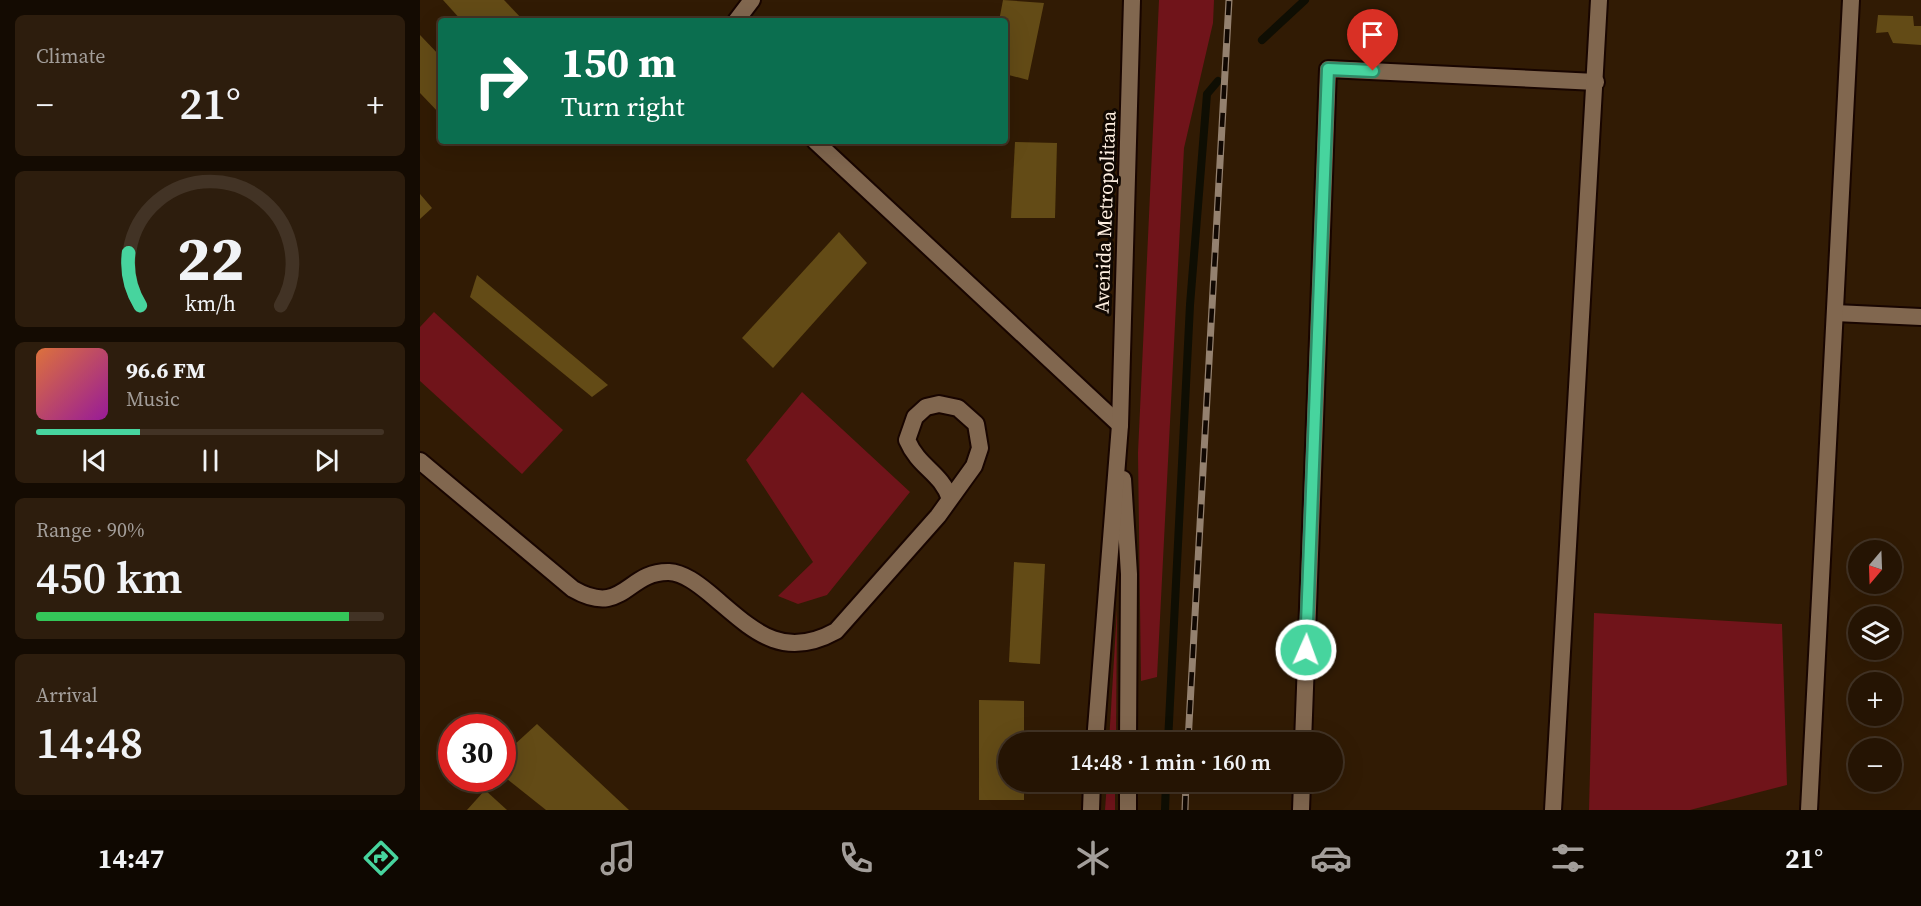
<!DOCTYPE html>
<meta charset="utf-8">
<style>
:root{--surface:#251403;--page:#2d1d0d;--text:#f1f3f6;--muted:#a39e9a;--line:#423325;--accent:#47d49e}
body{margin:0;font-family:"Source Serif 4",serif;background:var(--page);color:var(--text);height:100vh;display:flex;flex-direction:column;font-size:22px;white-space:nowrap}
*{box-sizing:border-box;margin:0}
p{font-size:20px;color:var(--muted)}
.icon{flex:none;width:33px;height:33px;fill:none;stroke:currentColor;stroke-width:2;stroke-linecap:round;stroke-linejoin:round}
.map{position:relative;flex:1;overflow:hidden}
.panel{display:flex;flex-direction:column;gap:15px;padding:15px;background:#140b02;width:420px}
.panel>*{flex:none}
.hud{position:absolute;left:18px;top:18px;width:570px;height:126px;border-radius:6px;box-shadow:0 6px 24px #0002,0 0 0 2px var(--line);background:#0b6e4f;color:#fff;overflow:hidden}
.needle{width:39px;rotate:199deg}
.controls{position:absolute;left:1428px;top:540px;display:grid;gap:12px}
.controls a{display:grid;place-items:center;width:54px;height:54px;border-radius:50%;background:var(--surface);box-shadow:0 6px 24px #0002,0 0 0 2px var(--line);font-size:30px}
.speed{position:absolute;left:18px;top:714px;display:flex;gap:12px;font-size:30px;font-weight:700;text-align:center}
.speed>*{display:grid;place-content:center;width:78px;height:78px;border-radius:50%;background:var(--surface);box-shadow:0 6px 24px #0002,0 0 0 2px var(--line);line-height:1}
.speed .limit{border:9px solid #d22;background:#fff;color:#111}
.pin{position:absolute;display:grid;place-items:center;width:51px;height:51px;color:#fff;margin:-62px -26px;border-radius:50% 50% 50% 0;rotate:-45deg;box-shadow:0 0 6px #0007}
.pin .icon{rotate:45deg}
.me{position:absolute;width:66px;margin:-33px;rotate:2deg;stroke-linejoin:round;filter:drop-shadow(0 0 4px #0008)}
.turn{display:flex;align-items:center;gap:21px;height:126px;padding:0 24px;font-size:27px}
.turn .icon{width:78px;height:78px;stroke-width:2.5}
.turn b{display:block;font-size:42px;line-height:51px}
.big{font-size:45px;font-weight:600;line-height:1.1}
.panel .widget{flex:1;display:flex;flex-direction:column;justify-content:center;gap:9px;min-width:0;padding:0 21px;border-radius:9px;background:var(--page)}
.panel .dial{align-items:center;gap:0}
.dial svg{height:156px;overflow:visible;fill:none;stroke:var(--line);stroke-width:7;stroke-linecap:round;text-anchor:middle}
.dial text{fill:var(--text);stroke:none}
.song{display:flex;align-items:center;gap:18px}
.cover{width:72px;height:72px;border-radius:9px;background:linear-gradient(135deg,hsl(20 70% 55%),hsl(300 70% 35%))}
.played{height:6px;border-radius:3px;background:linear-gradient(90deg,var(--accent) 30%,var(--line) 30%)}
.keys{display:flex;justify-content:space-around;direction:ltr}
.heat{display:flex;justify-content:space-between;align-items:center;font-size:33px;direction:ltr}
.charge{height:9px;border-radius:4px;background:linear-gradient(90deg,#34c759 90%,var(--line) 0)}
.trip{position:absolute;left:578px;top:732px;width:345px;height:60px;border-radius:30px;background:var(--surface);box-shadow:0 6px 24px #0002,0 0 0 2px var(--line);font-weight:600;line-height:60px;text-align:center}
.menu{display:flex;height:96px;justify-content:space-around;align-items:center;background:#0f0801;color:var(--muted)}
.menu .icon{width:42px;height:42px}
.menu .active{color:var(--accent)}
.menu b{font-size:27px;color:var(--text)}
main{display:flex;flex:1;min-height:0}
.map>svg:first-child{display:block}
</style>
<main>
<section class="panel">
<div class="widget"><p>Climate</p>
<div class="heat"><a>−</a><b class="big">21°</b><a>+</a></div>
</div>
<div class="widget dial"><svg viewBox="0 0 100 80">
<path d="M14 69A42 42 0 1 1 86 69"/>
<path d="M14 69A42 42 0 0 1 8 42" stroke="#47d49e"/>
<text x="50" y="56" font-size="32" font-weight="700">22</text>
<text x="50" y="72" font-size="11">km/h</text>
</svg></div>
<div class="widget">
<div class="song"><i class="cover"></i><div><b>96.6 FM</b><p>Music</p></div></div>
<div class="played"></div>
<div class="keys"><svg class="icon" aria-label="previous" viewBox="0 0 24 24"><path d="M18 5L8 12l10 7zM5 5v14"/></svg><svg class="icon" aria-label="pause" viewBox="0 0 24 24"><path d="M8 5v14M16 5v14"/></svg><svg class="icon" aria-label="next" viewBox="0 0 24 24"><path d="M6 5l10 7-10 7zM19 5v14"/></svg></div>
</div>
<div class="widget"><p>Range · 90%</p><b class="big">450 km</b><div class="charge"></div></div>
<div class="widget"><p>Arrival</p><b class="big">14:48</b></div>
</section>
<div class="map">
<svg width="1501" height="810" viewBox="0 0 1501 810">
<rect width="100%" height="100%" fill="#311b04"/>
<!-- green -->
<g fill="#70141a">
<path d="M739,0H794L793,23L764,148L737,677L721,681L718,453Z"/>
<path d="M14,312L143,430L102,474L0,381V327Z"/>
<path d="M382,392L490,492L407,595L378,604L358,596L393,562L326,460Z"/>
<path d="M697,609L696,742H689Z"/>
<path d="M1174,613L1362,624L1367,785L1270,810H1169Z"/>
<path d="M687,782H695V810H685Z"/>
</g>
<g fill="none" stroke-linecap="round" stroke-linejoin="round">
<!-- stream -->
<g stroke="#0f0e03" stroke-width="8">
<path d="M842,40L885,0"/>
<path d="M748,742L770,305L787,94L798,81"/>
<path d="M745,810L746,782"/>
</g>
</g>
<!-- building -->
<g fill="#634b16">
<path d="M23,0H84L104,21H42Z"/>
<path d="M583,0L624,3L608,80L585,74V21H579Z"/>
<path d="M1458,15L1493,16L1494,26H1501V45L1473,43L1468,32L1456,33Z"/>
<path d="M0,35L21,57V115L0,93Z"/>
<path d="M595,142L637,143L635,218H591Z"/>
<path d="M0,194L12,208L0,219Z"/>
<path d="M419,232L447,263L353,368L322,338Z"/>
<path d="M57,275L188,385L172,397L50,297Z"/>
<path d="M594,562L625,564L620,664L589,662Z"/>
<path d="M559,700L604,701V742H588V782H604V800H559Z"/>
<path d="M117,724L209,810H126L82,775V756Z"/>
<path d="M65,790L87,810H47Z"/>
</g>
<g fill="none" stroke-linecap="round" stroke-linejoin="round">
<defs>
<g id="minor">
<path d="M316,21L332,0"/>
<path d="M395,141L700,425"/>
<path d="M1415,313L1501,317"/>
<path d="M0,461L153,589C204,618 206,571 249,572C264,573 278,584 289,593C331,628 360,662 416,631L518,516L554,466L560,448L556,424L538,408L519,404L506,407L495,417L487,440C499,468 521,472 530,499"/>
<path d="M883,742L908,69L1176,82"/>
<path d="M881,810L882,782"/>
<path d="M1133,810L1179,0"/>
<path d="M1389,810L1431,0"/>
</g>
<g id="tertiary">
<path d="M703,479L709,574L708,742"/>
<path d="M675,742L700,425L712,0"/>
<path d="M671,810L672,782"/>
<path d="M708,810V782"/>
</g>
</defs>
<!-- minor casing -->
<use href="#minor" stroke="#180500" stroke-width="20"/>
<!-- tertiary casing -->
<use href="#tertiary" stroke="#180500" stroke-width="20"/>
<!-- minor -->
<use href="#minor" stroke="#81674f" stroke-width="16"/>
<!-- tertiary -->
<use href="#tertiary" stroke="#81674f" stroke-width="16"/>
<defs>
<g id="rail">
<path d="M768,742L809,0"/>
<path d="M765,810L766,782"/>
</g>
</defs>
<!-- rail casing -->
<use href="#rail" stroke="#94816f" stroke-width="7"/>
<!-- rail -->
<use href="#rail" stroke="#110802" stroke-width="4.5" stroke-dasharray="14" stroke-linecap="butt"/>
</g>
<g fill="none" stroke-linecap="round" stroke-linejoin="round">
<defs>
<path id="route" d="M886,650L908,69L953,71"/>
</defs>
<!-- route casing -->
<use href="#route" stroke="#2e8a67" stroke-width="15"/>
<!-- route -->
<use href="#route" stroke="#47d49e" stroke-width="10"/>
</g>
<g text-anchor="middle" stroke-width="6" stroke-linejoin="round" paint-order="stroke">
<!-- street labels -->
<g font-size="20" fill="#fff0e2" stroke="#110802">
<text transform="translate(685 212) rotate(-88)" y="7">Avenida Metropolitana</text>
</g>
</g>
</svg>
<div class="controls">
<a><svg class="needle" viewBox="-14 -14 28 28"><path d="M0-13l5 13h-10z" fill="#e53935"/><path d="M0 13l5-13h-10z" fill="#a39e9a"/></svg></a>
<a><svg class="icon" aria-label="layers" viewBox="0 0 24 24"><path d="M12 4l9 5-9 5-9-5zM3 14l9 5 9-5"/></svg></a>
<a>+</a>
<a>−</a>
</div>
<div class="speed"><div class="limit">30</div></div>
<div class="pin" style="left:953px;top:71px;background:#d93025"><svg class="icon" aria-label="arrive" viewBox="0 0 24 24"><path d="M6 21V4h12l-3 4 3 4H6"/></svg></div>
<svg class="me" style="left:886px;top:650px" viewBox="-20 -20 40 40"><circle r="17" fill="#47d49e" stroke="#fff" stroke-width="3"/><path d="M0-11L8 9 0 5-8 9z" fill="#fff"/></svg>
<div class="trip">14:48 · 1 min · 160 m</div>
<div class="hud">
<div class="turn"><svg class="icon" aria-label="right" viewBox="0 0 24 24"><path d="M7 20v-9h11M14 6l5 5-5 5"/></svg><div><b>150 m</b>Turn right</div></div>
</div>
</div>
</main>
<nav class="menu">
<b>14:47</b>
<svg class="icon active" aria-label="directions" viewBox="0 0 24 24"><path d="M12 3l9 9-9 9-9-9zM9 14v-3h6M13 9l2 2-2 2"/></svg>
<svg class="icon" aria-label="music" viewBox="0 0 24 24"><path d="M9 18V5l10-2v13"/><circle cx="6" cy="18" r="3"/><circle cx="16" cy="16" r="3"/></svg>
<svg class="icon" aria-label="phone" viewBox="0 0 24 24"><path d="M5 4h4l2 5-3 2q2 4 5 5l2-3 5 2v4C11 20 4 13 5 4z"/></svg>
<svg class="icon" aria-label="climate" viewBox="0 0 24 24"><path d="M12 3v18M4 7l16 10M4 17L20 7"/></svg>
<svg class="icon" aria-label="car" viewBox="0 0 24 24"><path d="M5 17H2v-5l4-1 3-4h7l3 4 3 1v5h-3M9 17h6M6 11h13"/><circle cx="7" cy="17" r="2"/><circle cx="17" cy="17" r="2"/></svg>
<svg class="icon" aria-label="filters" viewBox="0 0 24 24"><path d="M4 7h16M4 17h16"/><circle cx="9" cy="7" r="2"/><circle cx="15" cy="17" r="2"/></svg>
<b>21°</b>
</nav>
